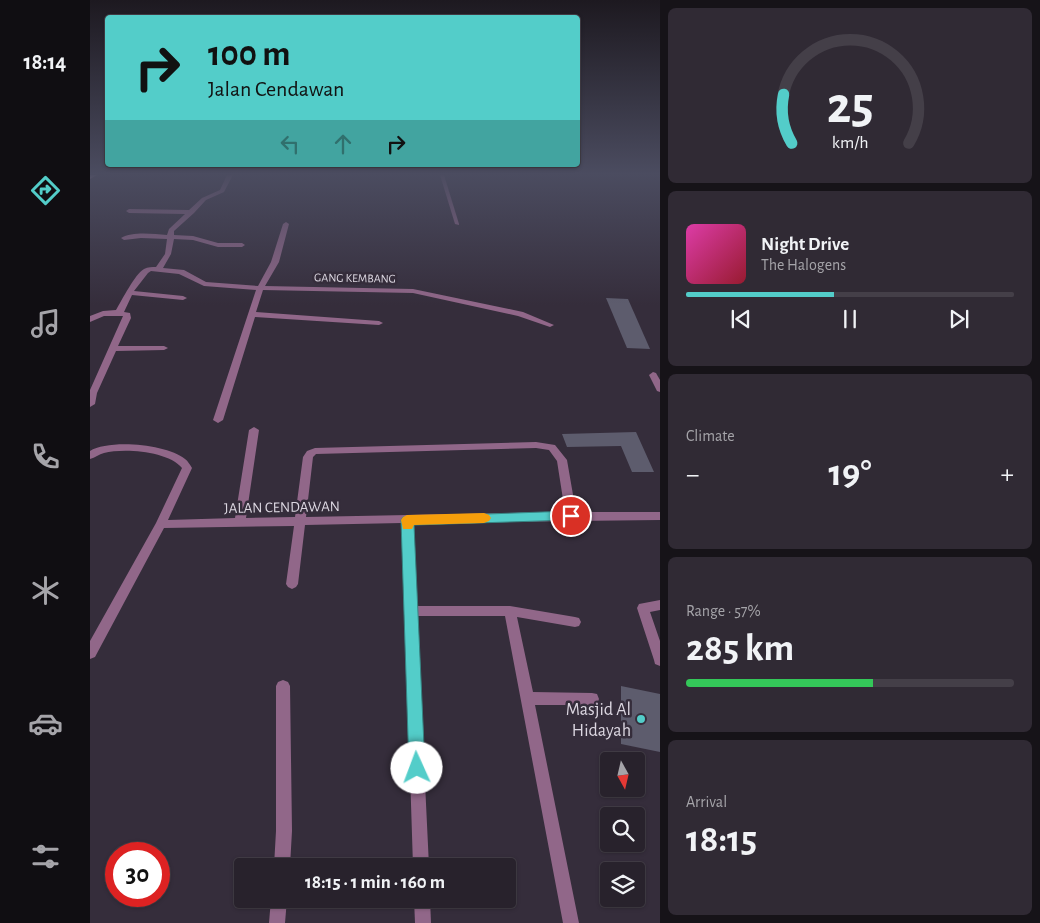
<!DOCTYPE html>
<meta charset="utf-8">
<style>
:root{--surface:#28222c;--page:#302a34;--text:#f1f3f6;--muted:#a5a4a9;--line:#443f48;--accent:#53cdc9}
body{margin:0;font-family:"Alegreya Sans",sans-serif;background:var(--page);color:var(--text);height:100vh;display:flex;flex-direction:column;font-size:19px;white-space:nowrap}
*{box-sizing:border-box;margin:0}
p{font-size:16px;color:var(--muted)}
.icon{flex:none;width:28px;height:28px;fill:none;stroke:currentColor;stroke-width:2;stroke-linecap:round;stroke-linejoin:round}
.map{position:relative;flex:1;overflow:hidden}
.sheet{display:flex;flex-direction:column;gap:8px;padding:8px;background:#161318;width:380px}
.sheet>*{flex:none}
.guide{position:absolute;left:15px;top:15px;width:475px;height:152px;border-radius:5px;box-shadow:0 1px 4px #0004,0 0 0 1px var(--line);background:#53cdc9;color:#111;overflow:hidden}
.needle{width:32px;rotate:172deg}
.tools{position:absolute;left:510px;top:752px;display:grid;gap:10px}
.tools a{display:grid;place-items:center;width:45px;height:45px;border-radius:5px;background:var(--surface);box-shadow:0 1px 4px #0004,0 0 0 1px var(--line);font-size:25px}
.speed{position:absolute;left:15px;top:842px;display:flex;gap:10px;font-size:25px;font-weight:700;text-align:center}
.speed>*{display:grid;place-content:center;width:65px;height:65px;border-radius:50%;background:var(--surface);box-shadow:0 1px 4px #0004,0 0 0 1px var(--line);line-height:1}
.speed .limit{border:8px solid #d22;background:#fff;color:#111}
.pin{position:absolute;display:grid;place-items:center;width:42px;height:42px;color:#fff;margin:-21px;border:2px solid #fff;border-radius:50%;box-shadow:0 1px 5px #0007}
.me{position:absolute;width:55px;margin:-28px;rotate:358deg;stroke-linejoin:round;filter:drop-shadow(0 0 4px #0008)}
.turn{display:flex;align-items:center;gap:18px;height:105px;padding:0 20px;font-size:22px}
.turn .icon{width:65px;height:65px;stroke-width:2.5}
.turn b{display:block;font-size:35px;line-height:42px}
.lanes{display:flex;align-items:center;height:48px;padding:0 20px;background:#0003;justify-content:center;gap:25px;direction:ltr}
.lanes .off{opacity:.35}
.big{font-size:38px;font-weight:600;line-height:1.1}
.sheet .tile{flex:1;display:flex;flex-direction:column;justify-content:center;gap:8px;min-width:0;padding:0 18px;border-radius:8px;background:var(--page)}
.sheet .dial{align-items:center;gap:0}
.dial svg{height:130px;overflow:visible;fill:none;stroke:var(--line);stroke-width:7;stroke-linecap:round;text-anchor:middle}
.dial text{fill:var(--text);stroke:none}
.song{display:flex;align-items:center;gap:15px}
.cover{width:60px;height:60px;border-radius:8px;background:linear-gradient(135deg,hsl(320 70% 55%),hsl(350 70% 35%))}
.played{height:5px;border-radius:2px;background:linear-gradient(90deg,var(--accent) 45%,var(--line) 45%)}
.keys{display:flex;justify-content:space-around;direction:ltr}
.heat{display:flex;justify-content:space-between;align-items:center;font-size:28px;direction:ltr}
.charge{height:8px;border-radius:4px;background:linear-gradient(90deg,#34c759 57%,var(--line) 0)}
.trip{position:absolute;left:144px;top:858px;width:282px;height:50px;border-radius:5px;background:var(--surface);box-shadow:0 1px 4px #0004,0 0 0 1px var(--line);font-weight:600;line-height:50px;text-align:center}
main{display:flex;flex:1;min-height:0}
.tabs{display:flex;flex-direction:column;width:90px;justify-content:space-around;align-items:center;background:#100e12;color:var(--muted)}
.tabs .icon{width:35px;height:35px}
.tabs .on{color:var(--accent)}
.tabs b{font-size:22px;color:var(--text)}
.map>svg:first-child{display:block}
</style>
<main>
<nav class="tabs">
<b>18:14</b>
<svg class="icon on" aria-label="directions" viewBox="0 0 24 24"><path d="M12 3l9 9-9 9-9-9zM9 14v-3h6M13 9l2 2-2 2"/></svg>
<svg class="icon" aria-label="music" viewBox="0 0 24 24"><path d="M9 18V5l10-2v13"/><circle cx="6" cy="18" r="3"/><circle cx="16" cy="16" r="3"/></svg>
<svg class="icon" aria-label="phone" viewBox="0 0 24 24"><path d="M5 4h4l2 5-3 2q2 4 5 5l2-3 5 2v4C11 20 4 13 5 4z"/></svg>
<svg class="icon" aria-label="climate" viewBox="0 0 24 24"><path d="M12 3v18M4 7l16 10M4 17L20 7"/></svg>
<svg class="icon" aria-label="car" viewBox="0 0 24 24"><path d="M5 17H2v-5l4-1 3-4h7l3 4 3 1v5h-3M9 17h6M6 11h13"/><circle cx="7" cy="17" r="2"/><circle cx="17" cy="17" r="2"/></svg>
<svg class="icon" aria-label="filters" viewBox="0 0 24 24"><path d="M4 7h16M4 17h16"/><circle cx="9" cy="7" r="2"/><circle cx="15" cy="17" r="2"/></svg>
</nav>
<div class="map">
<svg width="570" height="923" viewBox="0 0 570 923">
<rect width="100%" height="100%" fill="#352d3b"/>
<!-- building -->
<g fill="#5d5c6d">
<path d="M516,298L538,299L560,349L537,348Z"/>
<path d="M546,432L564,472H542L531,446L477,447L472,434Z"/>
<path d="M531,686L570,694V752L531,744Z"/>
</g>
<g fill="none" stroke-linecap="round" stroke-linejoin="round">
<!-- lane -->
<path fill="#916789" fill-rule="evenodd" d="M350,175H354L369,224V225L365,224Z"/>
<!-- street -->
<g fill="#916789" fill-rule="evenodd">
<path d="M137,175H143L134,192L116,200L104,213L84,231V235L103,236L128,243H152L155,245L152,247H128L103,240L84,239L81,254L73,268L94,270L116,282L168,286L181,262L193,224L196,222L199,224L189,262L175,286L323,289L433,312L464,325L460,327L428,316L323,293L173,290L166,312L289,321L293,323L289,325L165,317L133,420L128,423L123,420L166,290L114,286L89,274L61,271L58,273L44,291L93,296L97,298L93,300L42,295L34,312L40,313L41,318L28,346H74L78,348L74,350L26,351L7,393L5,404L0,407V390L33,316H14L0,322V316L13,311L26,310C32,300 45,274 54,269C58,267 62,267 66,267L75,254L77,239L51,238L34,240L31,238C43,231 63,234 77,235L79,229L95,214L39,213L36,211L39,209L99,210L112,198L130,190Z"/>
<path d="M563,372L566,373L570,380V392L567,391L559,375Z"/>
<path d="M164,427L169,430L156,518L205,517L213,457L217,451L225,448L446,442L465,445L477,460L486,512H570V520L323,523L327,606H420L485,617L489,618L491,622L489,626L485,627L427,617L443,692L502,693L507,694L509,699L507,704L502,705H445L489,923H473L415,616H327L339,866H323L312,523L215,525L208,584L206,587L202,589L198,587L196,584L204,526L74,528L5,657L0,659V641L66,523L92,468C78,451 34,448 14,453C9,454 5,458 0,459V451C19,439 77,444 95,459C98,461 100,465 102,468L78,520L145,518L159,430ZM446,448L459,450L467,461L475,512L216,517L223,457L226,454Z"/>
<path d="M570,600V610L560,612L570,641V666L565,664L564,660L547,608L549,604Z"/>
<path d="M193,680L198,682L200,686L202,831L200,866H184L186,831V686L188,682Z"/>
<path d="M181,899H197L195,923H179Z"/>
<path d="M324,899H340L341,923H325Z"/>
</g>
<!-- highway -->
<path fill="#f3caea" fill-rule="evenodd" d="M0,175H7L0,179Z"/>
</g>
<!-- sky -->
<linearGradient id="sky" x2="0" y2="1"><stop stop-color="#1d1920"/><stop offset="0.57" stop-color="#4b4c60"/><stop offset="1" stop-color="#4b4c60" stop-opacity="0"/></linearGradient>
<rect width="570" height="305" fill="url(#sky)"/>
<!-- route -->
<path fill="#53cdc9" stroke="#368583" d="M481,511L485,513L487,516L485,519L481,520L324,525L335,768L333,774L327,776L321,774L319,768L311,520L313,517Z"/>
<!-- slow -->
<path fill="#f59e0b" d="M394,513L399,515L401,518L399,521L394,523L324,525L322,529H313L311,520L313,517L317,515Z"/>
<!-- markers -->
<circle fill="#53cdc9" stroke="#352d3b" stroke-width="2" cx="551" cy="719" r="5"/>
<g text-anchor="middle" stroke-width="5" stroke-linejoin="round" paint-order="stroke">
<!-- far-street labels -->
<g font-size="12" fill="#dcd7e1" stroke="#352d3b">
<text transform="translate(265 278) rotate(1)" y="4">GANG KEMBANG</text>
</g>
<!-- street labels -->
<g font-size="15" fill="#dcd7e1" stroke="#352d3b">
<text transform="translate(192 507) rotate(-1)" y="5">JALAN CENDAWAN</text>
</g>
<!-- near-poi labels -->
<g font-size="18" fill="#dcd7e1" stroke="#352d3b" text-anchor="end">
<text x="541" y="715">Masjid Al<tspan x="541" dy="21">Hidayah</tspan></text>
</g>
</g>
</svg>
<div class="tools">
<a><svg class="needle" viewBox="-14 -14 28 28"><path d="M0-13l5 13h-10z" fill="#e53935"/><path d="M0 13l5-13h-10z" fill="#a5a4a9"/></svg></a>
<a><svg class="icon" aria-label="search" viewBox="0 0 24 24"><circle cx="10" cy="10" r="6"/><path d="M15 15l6 6"/></svg></a>
<a><svg class="icon" aria-label="layers" viewBox="0 0 24 24"><path d="M12 4l9 5-9 5-9-5zM3 14l9 5 9-5"/></svg></a>
</div>
<div class="speed"><div class="limit">30</div></div>
<div class="pin" style="left:481px;top:516px;background:#d93025"><svg class="icon" aria-label="arrive" viewBox="0 0 24 24"><path d="M6 21V4h12l-3 4 3 4H6"/></svg></div>
<svg class="me" style="left:327px;top:768px" viewBox="-20 -20 40 40"><circle r="19" fill="#fff"/><path d="M0-13L10 11 0 6-10 11z" fill="#53cdc9"/></svg>
<div class="trip">18:15 · 1 min · 160 m</div>
<div class="guide">
<div class="turn"><svg class="icon" aria-label="right" viewBox="0 0 24 24"><path d="M7 20v-9h11M14 6l5 5-5 5"/></svg><div><b>100 m</b>Jalan Cendawan</div></div>
<div class="lanes"><svg class="icon off" aria-label="left" viewBox="0 0 24 24"><path d="M17 20v-9H6M10 6l-5 5 5 5"/></svg><svg class="icon off" aria-label="ahead" viewBox="0 0 24 24"><path d="M12 20V5M6 11l6-6 6 6"/></svg><svg class="icon" aria-label="right" viewBox="0 0 24 24"><path d="M7 20v-9h11M14 6l5 5-5 5"/></svg></div>
</div>
</div>
<section class="sheet">
<div class="tile dial"><svg viewBox="0 0 100 80">
<path d="M14 69A42 42 0 1 1 86 69"/>
<path d="M14 69A42 42 0 0 1 9 39" stroke="#53cdc9"/>
<text x="50" y="56" font-size="32" font-weight="700">25</text>
<text x="50" y="72" font-size="11">km/h</text>
</svg></div>
<div class="tile">
<div class="song"><i class="cover"></i><div><b>Night Drive</b><p>The Halogens</p></div></div>
<div class="played"></div>
<div class="keys"><svg class="icon" aria-label="previous" viewBox="0 0 24 24"><path d="M18 5L8 12l10 7zM5 5v14"/></svg><svg class="icon" aria-label="pause" viewBox="0 0 24 24"><path d="M8 5v14M16 5v14"/></svg><svg class="icon" aria-label="next" viewBox="0 0 24 24"><path d="M6 5l10 7-10 7zM19 5v14"/></svg></div>
</div>
<div class="tile"><p>Climate</p>
<div class="heat"><a>−</a><b class="big">19°</b><a>+</a></div>
</div>
<div class="tile"><p>Range · 57%</p><b class="big">285 km</b><div class="charge"></div></div>
<div class="tile"><p>Arrival</p><b class="big">18:15</b></div>
</section>
</main>
